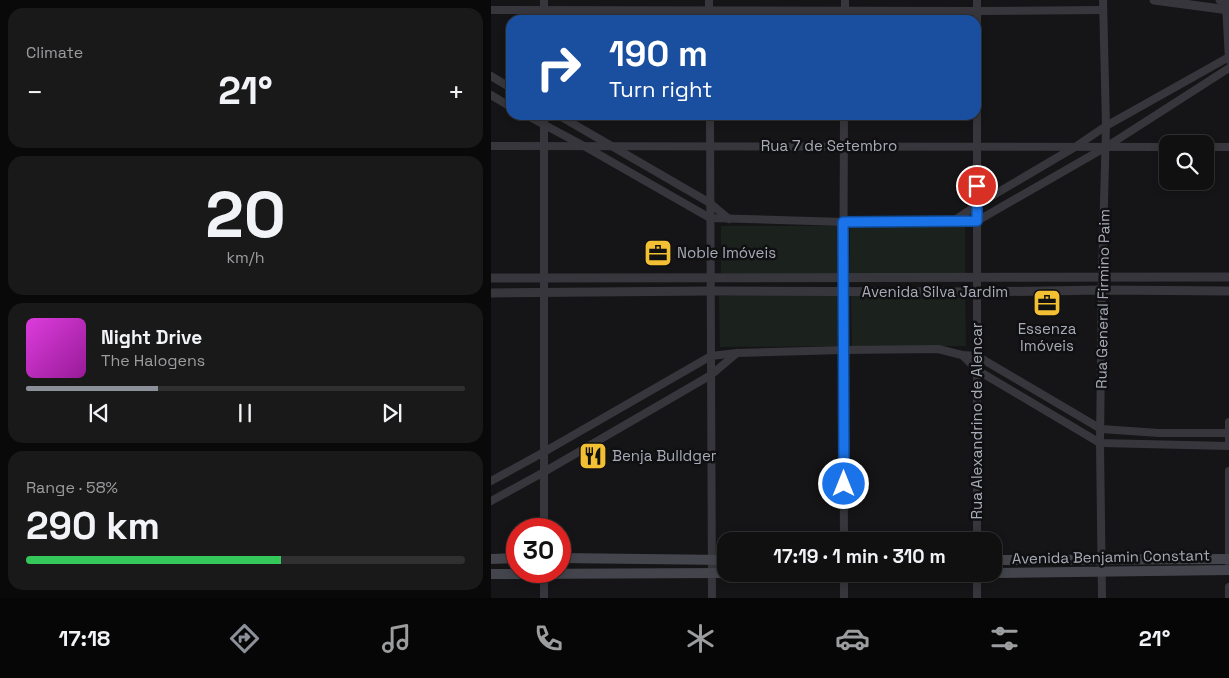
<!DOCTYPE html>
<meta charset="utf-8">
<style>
:root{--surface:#101011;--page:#19191a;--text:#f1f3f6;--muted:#9c9d9f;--line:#303031;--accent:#8c9099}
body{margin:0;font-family:"Space Grotesk",sans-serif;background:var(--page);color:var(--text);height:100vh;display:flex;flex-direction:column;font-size:19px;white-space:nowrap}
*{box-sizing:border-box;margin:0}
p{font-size:16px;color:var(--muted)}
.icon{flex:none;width:28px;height:28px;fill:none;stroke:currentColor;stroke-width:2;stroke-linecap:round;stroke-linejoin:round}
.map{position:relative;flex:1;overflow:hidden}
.sheet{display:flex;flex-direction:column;gap:8px;padding:8px;background:#090909;width:491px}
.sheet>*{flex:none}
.guide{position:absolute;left:15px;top:15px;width:475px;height:105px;border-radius:15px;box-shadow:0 2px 8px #0003,0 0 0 1px var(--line);background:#1a4fa0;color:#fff;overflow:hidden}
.buttons{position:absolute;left:668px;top:135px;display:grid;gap:10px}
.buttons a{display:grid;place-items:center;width:55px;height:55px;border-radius:10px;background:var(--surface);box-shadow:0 2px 8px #0003,0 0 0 1px var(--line);font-size:25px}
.speed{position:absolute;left:15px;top:518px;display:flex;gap:10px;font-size:25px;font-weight:700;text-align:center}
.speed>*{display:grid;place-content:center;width:65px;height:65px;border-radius:50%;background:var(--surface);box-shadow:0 2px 8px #0003,0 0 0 1px var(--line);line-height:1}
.speed .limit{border:8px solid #d22;background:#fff;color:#111}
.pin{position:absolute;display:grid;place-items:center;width:42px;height:42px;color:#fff;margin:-21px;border:2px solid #fff;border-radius:50%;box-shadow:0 1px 5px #0007}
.me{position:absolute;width:55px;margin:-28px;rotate:0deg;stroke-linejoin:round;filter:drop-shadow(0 0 4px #0008)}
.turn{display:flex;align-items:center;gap:18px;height:105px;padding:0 20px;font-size:22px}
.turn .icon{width:65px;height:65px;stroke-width:2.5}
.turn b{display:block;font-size:35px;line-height:42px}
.big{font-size:38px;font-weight:600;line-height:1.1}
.sheet .card{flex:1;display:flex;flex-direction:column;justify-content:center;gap:8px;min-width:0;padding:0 18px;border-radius:15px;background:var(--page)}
.sheet .dial{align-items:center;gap:0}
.dial b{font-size:65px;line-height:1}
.song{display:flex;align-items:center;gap:15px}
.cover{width:60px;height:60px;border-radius:8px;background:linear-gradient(135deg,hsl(300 70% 55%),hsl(300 70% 35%))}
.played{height:5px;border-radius:2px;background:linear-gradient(90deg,var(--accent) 30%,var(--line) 30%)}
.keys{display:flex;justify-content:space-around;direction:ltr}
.heat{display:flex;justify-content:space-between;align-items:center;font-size:28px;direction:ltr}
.charge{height:8px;border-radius:4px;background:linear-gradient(90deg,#34c759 58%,var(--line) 0)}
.trip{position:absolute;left:226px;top:532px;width:285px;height:50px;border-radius:15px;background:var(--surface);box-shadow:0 2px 8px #0003,0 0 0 1px var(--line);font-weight:600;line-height:50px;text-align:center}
.tabs{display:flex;height:80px;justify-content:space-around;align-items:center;background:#060607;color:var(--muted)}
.tabs .icon{width:35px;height:35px}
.tabs .selected{color:var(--accent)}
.tabs b{font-size:22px;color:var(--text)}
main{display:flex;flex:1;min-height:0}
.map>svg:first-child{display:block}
</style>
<main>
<section class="sheet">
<div class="card"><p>Climate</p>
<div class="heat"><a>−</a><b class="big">21°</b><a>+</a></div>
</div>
<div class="card dial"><b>20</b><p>km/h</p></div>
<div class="card">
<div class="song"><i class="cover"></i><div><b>Night Drive</b><p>The Halogens</p></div></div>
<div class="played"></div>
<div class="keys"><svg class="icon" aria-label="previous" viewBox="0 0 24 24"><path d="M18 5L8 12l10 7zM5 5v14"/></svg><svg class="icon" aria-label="pause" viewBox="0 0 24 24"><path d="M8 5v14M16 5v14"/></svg><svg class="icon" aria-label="next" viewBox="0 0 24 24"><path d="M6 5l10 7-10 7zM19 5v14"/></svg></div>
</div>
<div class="card"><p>Range · 58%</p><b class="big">290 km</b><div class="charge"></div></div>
</section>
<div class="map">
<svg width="738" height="598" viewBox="0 0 738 598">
<rect width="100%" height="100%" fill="#151517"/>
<!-- green -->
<g fill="#1b221d">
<path d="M474,224V275L359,276V225Z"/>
<path d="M230,226H347V274L230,273Z"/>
<path d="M346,295V346L229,347L228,296Z"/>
<path d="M474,295L475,346H361L360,296Z"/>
</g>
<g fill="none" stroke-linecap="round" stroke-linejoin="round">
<!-- minor -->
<g stroke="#36363c" stroke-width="8">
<path d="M53,0V20"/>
<path d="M218,0V20"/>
<path d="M486,0V541"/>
<path d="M735,4L738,60"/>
<path d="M0,10L486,11L612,10"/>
<path d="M354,20V0"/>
<path d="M0,76L20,88"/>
<path d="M0,95L20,107"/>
<path d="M35,115L93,146L219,218L353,222L486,221L615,147L738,68"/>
<path d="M67,115L219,203L238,219"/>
<path d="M219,115L221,598"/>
<path d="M0,146L676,147"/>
<path d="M714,147H738"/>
<path d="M462,221L494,200L584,147L615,126L738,57"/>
<path d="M471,355L486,370L609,443L738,446"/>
<path d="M738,422V444"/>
<path d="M738,471V563"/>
<path d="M0,481L53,452L220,356L246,353L352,350L447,349L471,355L486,356L610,429L668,433H738"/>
<path d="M0,501L53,472L220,375L246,353"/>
<path d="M53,529V115"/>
<path d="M353,541L352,350L353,115"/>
<path d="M486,574V598"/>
<path d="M53,598V571"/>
<path d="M353,598V574"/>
<path d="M611,598L609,443L611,277L615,126L612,0"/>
<path d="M738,598V587"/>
</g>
<!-- tertiary -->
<g stroke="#36363c" stroke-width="9">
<path d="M663,0L738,10"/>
<path d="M729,0L738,1"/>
<path d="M0,278L737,277"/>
<path d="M0,293L219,291L486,292L611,290L738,291"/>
</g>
<!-- secondary -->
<g stroke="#44454c" stroke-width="10">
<path d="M69,558L235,560"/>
<path d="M0,559L26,558"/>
<path d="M502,560L738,559"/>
<path d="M502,573L738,570"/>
<path d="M0,574L235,573"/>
<path d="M260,574L353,575L427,574"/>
</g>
</g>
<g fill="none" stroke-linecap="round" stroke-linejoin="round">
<defs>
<path id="route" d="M353,484L352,222L486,221V186"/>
</defs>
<!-- route casing -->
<use href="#route" stroke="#114b97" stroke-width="12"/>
<!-- route -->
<use href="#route" stroke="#1a73e8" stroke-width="9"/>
</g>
<!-- icons -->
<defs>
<symbol id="office-square" viewBox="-11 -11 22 22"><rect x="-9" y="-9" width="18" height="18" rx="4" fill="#f2c032" stroke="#101012"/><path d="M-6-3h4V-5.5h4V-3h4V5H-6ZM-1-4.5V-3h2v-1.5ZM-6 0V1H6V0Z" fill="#111"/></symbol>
<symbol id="restaurant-square" viewBox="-11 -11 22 22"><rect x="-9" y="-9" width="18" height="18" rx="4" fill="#f2c032" stroke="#101012"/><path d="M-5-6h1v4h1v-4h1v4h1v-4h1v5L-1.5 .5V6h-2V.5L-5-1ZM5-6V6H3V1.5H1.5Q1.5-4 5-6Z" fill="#111"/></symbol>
</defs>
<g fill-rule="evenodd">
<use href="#office-square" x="151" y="237" width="32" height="32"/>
<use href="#office-square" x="540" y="287" width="32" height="32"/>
<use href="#restaurant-square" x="86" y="440" width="32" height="32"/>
</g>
<g text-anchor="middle" stroke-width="5" stroke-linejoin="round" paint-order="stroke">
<!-- street labels -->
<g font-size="15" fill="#a7abb7" stroke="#101012">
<text x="338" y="151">Rua 7 de Setembro</text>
<text x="444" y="297">Avenida Silva Jardim</text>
<text transform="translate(612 299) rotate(-89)" y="5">Rua General Firmino Paim</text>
<text transform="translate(486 421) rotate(-90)" y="5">Rua Alexandrino de Alencar</text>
<text transform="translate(620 557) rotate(-1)" y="5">Avenida Benjamin Constant</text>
</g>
<!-- poi labels -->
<g font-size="15" fill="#a7abb7" stroke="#101012" text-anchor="start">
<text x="186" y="258">Noble Imóveis</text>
<text x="556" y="334" text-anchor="middle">Essenza<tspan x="556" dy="17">Imóveis</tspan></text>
<text x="121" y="461">Benja Bulldger</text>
</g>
</g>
</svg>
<div class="buttons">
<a><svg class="icon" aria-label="search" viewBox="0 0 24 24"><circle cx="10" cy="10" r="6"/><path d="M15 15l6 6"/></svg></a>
</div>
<div class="speed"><div class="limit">30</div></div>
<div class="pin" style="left:486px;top:186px;background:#d93025"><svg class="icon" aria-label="arrive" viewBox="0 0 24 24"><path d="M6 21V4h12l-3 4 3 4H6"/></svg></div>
<svg class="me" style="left:353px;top:484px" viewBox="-20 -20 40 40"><circle r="17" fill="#1a73e8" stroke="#fff" stroke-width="3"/><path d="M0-11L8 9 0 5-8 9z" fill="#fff"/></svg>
<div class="trip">17:19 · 1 min · 310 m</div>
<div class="guide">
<div class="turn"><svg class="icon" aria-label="right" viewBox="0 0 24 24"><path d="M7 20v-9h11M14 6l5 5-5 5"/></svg><div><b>190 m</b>Turn right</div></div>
</div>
</div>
</main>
<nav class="tabs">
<b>17:18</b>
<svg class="icon selected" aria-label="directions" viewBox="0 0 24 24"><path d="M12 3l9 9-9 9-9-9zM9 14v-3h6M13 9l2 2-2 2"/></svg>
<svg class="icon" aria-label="music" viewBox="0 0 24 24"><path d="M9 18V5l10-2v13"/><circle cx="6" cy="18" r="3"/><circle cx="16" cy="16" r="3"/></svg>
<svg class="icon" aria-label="phone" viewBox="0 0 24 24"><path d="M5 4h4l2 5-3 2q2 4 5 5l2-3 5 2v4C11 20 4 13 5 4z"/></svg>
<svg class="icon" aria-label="climate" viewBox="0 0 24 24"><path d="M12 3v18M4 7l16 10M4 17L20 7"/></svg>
<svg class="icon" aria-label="car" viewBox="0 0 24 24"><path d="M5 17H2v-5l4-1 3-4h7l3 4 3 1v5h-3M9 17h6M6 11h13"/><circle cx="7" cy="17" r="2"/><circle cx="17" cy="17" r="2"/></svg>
<svg class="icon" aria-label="filters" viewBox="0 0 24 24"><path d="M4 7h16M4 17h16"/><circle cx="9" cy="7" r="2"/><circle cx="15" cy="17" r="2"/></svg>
<b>21°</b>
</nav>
